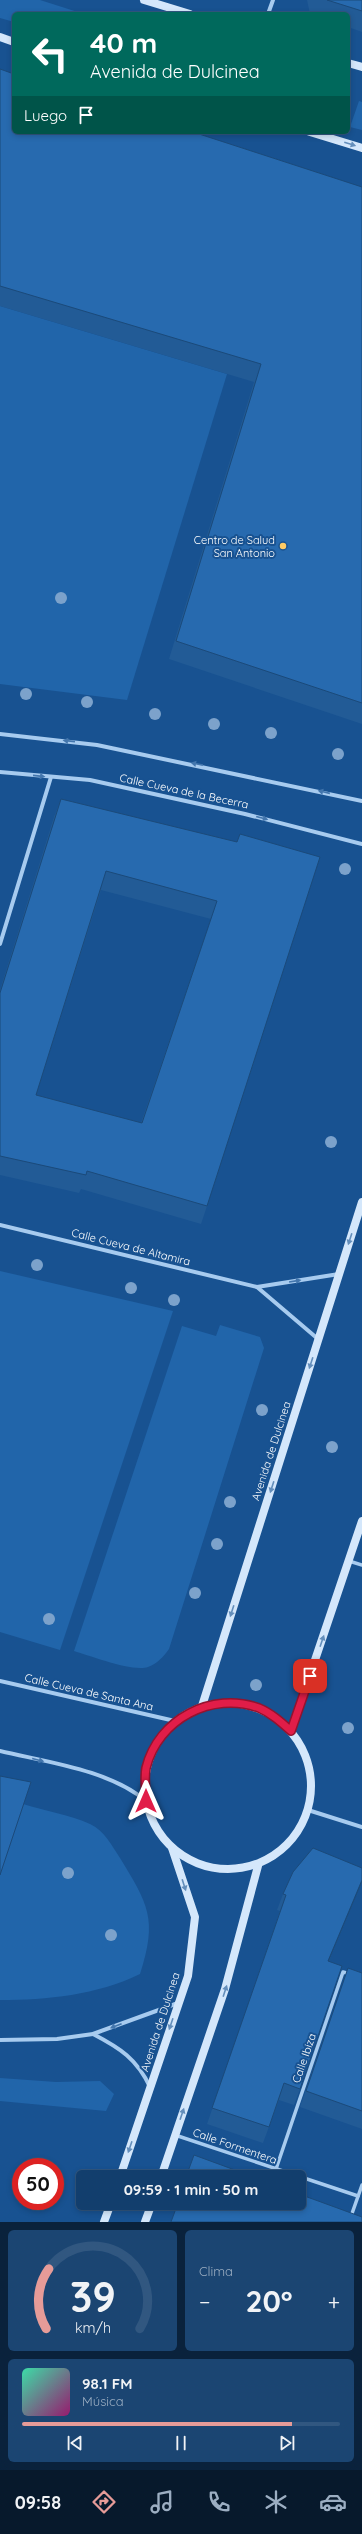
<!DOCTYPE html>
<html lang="es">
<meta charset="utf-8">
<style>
:root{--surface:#123e6d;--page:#1b4572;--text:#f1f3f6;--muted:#9caec2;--line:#315780;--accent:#e69b98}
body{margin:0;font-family:Quicksand,sans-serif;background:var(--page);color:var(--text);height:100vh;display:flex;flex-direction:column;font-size:15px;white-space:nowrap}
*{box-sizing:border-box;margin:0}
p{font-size:13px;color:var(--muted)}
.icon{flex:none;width:22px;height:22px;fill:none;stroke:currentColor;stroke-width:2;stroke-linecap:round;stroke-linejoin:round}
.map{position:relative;height:2222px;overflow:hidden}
.sheet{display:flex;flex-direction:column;gap:8px;padding:8px;background:#0a223c;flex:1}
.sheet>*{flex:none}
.hud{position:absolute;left:12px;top:12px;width:338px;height:122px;border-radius:6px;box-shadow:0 2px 6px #0003,0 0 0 1px var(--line);background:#00695c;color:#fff;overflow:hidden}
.speed{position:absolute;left:12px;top:2158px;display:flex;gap:8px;font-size:20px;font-weight:700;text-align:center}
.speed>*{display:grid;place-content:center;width:52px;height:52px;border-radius:50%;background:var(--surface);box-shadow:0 2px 6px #0003,0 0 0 1px var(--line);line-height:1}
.speed .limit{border:6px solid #d22;background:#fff;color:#111}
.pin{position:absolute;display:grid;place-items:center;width:34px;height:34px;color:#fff;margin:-17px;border-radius:8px;box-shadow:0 2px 6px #0006}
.me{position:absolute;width:44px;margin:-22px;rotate:0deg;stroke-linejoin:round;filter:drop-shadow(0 0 3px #0008)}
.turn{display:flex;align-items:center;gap:14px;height:84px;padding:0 12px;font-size:18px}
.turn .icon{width:52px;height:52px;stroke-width:2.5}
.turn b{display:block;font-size:28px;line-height:34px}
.then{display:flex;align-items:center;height:38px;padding:0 12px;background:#0003;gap:8px;font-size:15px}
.big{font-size:30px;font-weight:700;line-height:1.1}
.sheet .card{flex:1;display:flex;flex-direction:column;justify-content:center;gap:6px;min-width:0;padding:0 14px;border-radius:6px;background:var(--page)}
.sheet .dial{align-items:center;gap:0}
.dial svg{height:104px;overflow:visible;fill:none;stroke:var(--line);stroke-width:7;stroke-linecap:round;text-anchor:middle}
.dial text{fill:var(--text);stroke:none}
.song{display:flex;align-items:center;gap:12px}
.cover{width:48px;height:48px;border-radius:6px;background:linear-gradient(135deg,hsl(160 70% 55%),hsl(320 70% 35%))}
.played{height:4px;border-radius:2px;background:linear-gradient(90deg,var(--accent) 85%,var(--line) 85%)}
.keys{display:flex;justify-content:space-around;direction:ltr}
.heat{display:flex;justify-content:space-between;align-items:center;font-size:22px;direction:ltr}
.sheet .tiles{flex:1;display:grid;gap:8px;grid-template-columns:1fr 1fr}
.card:last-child{grid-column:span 2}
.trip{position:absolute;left:76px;top:2170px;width:230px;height:40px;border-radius:6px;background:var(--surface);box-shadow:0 2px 6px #0003,0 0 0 1px var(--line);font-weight:700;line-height:40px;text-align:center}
.tab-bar{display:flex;height:64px;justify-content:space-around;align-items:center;background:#07192c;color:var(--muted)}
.tab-bar .icon{width:28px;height:28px}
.tab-bar .on{color:var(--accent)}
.tab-bar b{font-size:18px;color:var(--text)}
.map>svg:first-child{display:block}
</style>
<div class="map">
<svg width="362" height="2222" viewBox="0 0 362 2222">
<rect width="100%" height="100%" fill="#185291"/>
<!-- green -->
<g fill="#2165aa">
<path d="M0,0H40L84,14H14V22L0,18Z"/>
<path d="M359,101L362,102V130L350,127Z"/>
<path d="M0,306L227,374L127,700L0,684Z"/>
<path d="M0,1271L173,1311L60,1650L0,1632Z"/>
<path d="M220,1325L260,1337L264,1348L169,1649C163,1657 158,1663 148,1667C132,1672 91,1656 74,1651L182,1326L216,1336Z"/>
<path d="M23,1804C45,1811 70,1815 90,1824C104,1830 112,1846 120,1858C148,1904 158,1919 140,1974C97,1995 47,2000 0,2000V1873Z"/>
<path d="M0,2078L56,2082L100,2081L114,2094L106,2111L0,2101Z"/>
</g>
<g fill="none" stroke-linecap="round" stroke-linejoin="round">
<!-- pedestrian -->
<g stroke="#a7cbef" stroke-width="3.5">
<path d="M349,1561L362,1565"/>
<path d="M175,2135L358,2196"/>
<path d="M276,2169L343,1972L350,1974"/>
<path d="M349,2222L362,2185"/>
</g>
<!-- minor -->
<g stroke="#a7cbef" stroke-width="4">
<path d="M268,14L273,0"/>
<path d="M0,734L97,745L362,801"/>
<path d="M0,772L90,780L245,814L362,844"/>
<path d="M0,944L51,777"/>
<path d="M0,1225L257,1287L339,1274"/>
<path d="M257,1287L318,1339"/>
<path d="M0,1681L175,1721"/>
<path d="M0,1751C46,1762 110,1770 146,1801"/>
<path d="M308,1810L362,1827"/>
<path d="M93,2034C120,2048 137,2059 150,2087"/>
<path d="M0,2040L57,2039L93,2034L178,2003"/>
</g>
<!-- secondary -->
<g stroke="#d4e7fb" stroke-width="8">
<path d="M144,0L190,14"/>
<path d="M0,37L14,42"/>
<path d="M348,63L362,67"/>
<path d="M310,132L362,148"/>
<circle cx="228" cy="1786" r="83"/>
<path d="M202,1706L362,1202"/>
<path d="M291,1731L362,1521"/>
<path d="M120,2177L188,1976L195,1917L172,1848"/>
<path d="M161,2177L225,1989L258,1866"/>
<path d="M104,2222L111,2203"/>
<path d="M145,2222L152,2203"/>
</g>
</g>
<!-- trees -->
<g fill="#7ca2cb">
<circle cx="61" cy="598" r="6"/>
<circle cx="26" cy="694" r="6"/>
<circle cx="87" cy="702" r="6"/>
<circle cx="155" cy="714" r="6"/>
<circle cx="214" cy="724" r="6"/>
<circle cx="271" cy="733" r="6"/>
<circle cx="338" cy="754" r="6"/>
<circle cx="345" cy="869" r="6"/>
<circle cx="331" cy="1142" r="6"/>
<circle cx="37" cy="1265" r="6"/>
<circle cx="131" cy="1288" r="6"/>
<circle cx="174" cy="1300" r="6"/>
<circle cx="262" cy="1410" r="6"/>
<circle cx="332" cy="1447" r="6"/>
<circle cx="230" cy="1502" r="6"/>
<circle cx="217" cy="1544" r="6"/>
<circle cx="195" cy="1593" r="6"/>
<circle cx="49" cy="1619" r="6"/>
<circle cx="256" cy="1685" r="6"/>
<circle cx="348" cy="1728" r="6"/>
<circle cx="68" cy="1873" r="6"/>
<circle cx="111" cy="1935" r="6"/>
</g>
<!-- wall -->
<g fill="#225b96" fill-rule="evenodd">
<path d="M307,0H362V32L348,27V14H310Z"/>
<path d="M0,69L362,187V724L169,659L254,382L0,306Z"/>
<path d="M61,799L237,842L207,1206L201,1224L81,1189L79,1193L0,1175V990L54,817ZM101,890L211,919L141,1123L36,1095Z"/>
<path d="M362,1868V1882L329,1961L300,2089L294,2105L279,2100L263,2143L207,2124L280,1911L277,1910L283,1894Z"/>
<path d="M348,1968L362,1973V2129L300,2107Z"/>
</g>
<!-- shaded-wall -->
<path fill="#1b4a7a" d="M362,1880V1882L322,1977L328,1961Z"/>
<!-- building -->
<g fill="#276aaf" stroke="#1b4a7a" fill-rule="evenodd">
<path d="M327,0H362V11Z"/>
<path d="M0,69L14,74V132H193L362,187V703L176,641L261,364L0,286Z"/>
<path d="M61,799L237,842L240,834L320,857L207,1206L87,1171L86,1175L0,1156V993ZM106,871L217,901L142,1123L36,1095Z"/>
<path d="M0,1776L31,1782L0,1875Z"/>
<path d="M313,1848L362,1868V1880L328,1961L342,1966L300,2089L284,2083L269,2127L212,2108L286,1895L283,1894L293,1872Z"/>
<path d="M348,1968L362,1973V2111L306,2091Z"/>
<path d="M194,2155L254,2177H186Z"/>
<path d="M299,2194L362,2217V2222H171L178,2203H299Z"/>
</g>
<!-- one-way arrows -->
<defs><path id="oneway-solid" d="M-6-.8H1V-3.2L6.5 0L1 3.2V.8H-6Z"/></defs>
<g fill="#638ebb">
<use href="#oneway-solid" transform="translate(350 144) rotate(17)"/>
<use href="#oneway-solid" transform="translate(350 1239) rotate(108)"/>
<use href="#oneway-solid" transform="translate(311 1363) rotate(108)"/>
<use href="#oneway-solid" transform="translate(272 1487) rotate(108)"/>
<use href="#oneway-solid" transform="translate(232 1611) rotate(108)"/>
<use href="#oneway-solid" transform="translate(322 1641) rotate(-71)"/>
<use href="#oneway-solid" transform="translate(184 1885) rotate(72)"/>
<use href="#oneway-solid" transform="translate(225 1991) rotate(-72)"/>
<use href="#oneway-solid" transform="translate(171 2024) rotate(109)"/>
<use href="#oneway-solid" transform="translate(182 2114) rotate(-71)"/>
<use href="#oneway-solid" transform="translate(130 2147) rotate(109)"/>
</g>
<g fill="#4376ad">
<use href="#oneway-solid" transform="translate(69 741) rotate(-174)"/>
<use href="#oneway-solid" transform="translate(197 764) rotate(-169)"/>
<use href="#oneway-solid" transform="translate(39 776) rotate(6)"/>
<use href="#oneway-solid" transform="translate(324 792) rotate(-167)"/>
<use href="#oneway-solid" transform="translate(262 818) rotate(15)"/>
<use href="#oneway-solid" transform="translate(295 1281) rotate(-9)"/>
<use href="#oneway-solid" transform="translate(38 1760) rotate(14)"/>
<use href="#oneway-solid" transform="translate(116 2026) rotate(159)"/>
</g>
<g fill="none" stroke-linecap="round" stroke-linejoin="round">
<defs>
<path id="route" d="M146,1801C146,1791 144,1778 146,1768C158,1719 212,1691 259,1708C271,1713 281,1722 291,1731L310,1676"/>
</defs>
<!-- route casing -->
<use href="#route" stroke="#92132f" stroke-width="10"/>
<!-- route -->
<use href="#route" stroke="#e11d48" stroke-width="7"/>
</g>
<!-- markers -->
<circle fill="#ffcb65" stroke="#185291" stroke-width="1.5" cx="283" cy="546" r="4"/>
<g text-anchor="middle" stroke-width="4" stroke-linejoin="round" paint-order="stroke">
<!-- poi labels -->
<g font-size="11" fill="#fff" stroke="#185291" text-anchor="end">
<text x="275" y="544">Centro de Salud<tspan x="275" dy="13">San Antonio</tspan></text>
</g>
<!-- street labels -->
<g font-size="11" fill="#fff" stroke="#185291">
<text transform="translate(184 791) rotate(12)" y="4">Calle Cueva de la Becerra</text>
<text transform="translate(131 1247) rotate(14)" y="4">Calle Cueva de Altamira</text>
<text transform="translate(271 1451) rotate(-72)" y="4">Avenida de Dulcinea</text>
<text transform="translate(89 1692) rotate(13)" y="4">Calle Cueva de Santa Ana</text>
<text transform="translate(160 2022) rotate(-72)" y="4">Avenida de Dulcinea</text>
<text transform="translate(304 2058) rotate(-71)" y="4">Calle Ibiza</text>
<text transform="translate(235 2146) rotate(19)" y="4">Calle Formentera</text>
</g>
</g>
</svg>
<div class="speed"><div class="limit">50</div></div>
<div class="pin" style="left:310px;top:1676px;background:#d93025"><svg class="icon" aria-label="arrive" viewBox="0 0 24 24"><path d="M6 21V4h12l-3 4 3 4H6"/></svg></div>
<svg class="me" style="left:146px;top:1801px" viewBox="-20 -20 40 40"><path d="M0-17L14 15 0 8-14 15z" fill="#e11d48" stroke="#fff" stroke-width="4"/></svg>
<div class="trip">09:59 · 1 min · 50 m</div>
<div class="hud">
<div class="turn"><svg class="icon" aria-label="left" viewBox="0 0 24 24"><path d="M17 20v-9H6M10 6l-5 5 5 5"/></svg><div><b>40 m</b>Avenida de Dulcinea</div></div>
<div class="then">Luego<svg class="icon" aria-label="arrive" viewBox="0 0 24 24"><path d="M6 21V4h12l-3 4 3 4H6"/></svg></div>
</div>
</div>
<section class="sheet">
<div class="tiles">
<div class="card dial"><svg viewBox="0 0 100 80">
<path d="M14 69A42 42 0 1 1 86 69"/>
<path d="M14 69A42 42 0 0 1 16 23" stroke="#e69b98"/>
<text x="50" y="56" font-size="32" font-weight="700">39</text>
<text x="50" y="72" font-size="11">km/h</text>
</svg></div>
<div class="card"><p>Clima</p>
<div class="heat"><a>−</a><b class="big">20°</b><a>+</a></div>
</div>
<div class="card">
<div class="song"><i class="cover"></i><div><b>98.1 FM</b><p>Música</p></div></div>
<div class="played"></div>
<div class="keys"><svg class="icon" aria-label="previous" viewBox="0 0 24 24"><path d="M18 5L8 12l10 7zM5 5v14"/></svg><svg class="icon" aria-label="pause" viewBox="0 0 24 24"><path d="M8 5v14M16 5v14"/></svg><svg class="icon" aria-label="next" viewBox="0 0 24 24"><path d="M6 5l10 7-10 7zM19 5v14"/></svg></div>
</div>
</div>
</section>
<nav class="tab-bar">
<b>09:58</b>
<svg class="icon on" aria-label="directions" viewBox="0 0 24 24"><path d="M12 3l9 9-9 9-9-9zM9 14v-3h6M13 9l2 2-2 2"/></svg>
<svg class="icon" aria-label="music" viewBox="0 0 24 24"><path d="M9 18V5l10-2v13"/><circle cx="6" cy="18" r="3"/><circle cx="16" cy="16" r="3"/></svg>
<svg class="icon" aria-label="phone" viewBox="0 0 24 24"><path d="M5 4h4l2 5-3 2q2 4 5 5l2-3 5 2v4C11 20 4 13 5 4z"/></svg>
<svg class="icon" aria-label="climate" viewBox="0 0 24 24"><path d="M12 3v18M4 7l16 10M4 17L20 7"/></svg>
<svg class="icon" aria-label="car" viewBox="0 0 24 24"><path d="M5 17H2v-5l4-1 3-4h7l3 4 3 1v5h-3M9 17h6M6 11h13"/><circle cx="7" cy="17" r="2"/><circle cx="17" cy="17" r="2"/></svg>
</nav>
